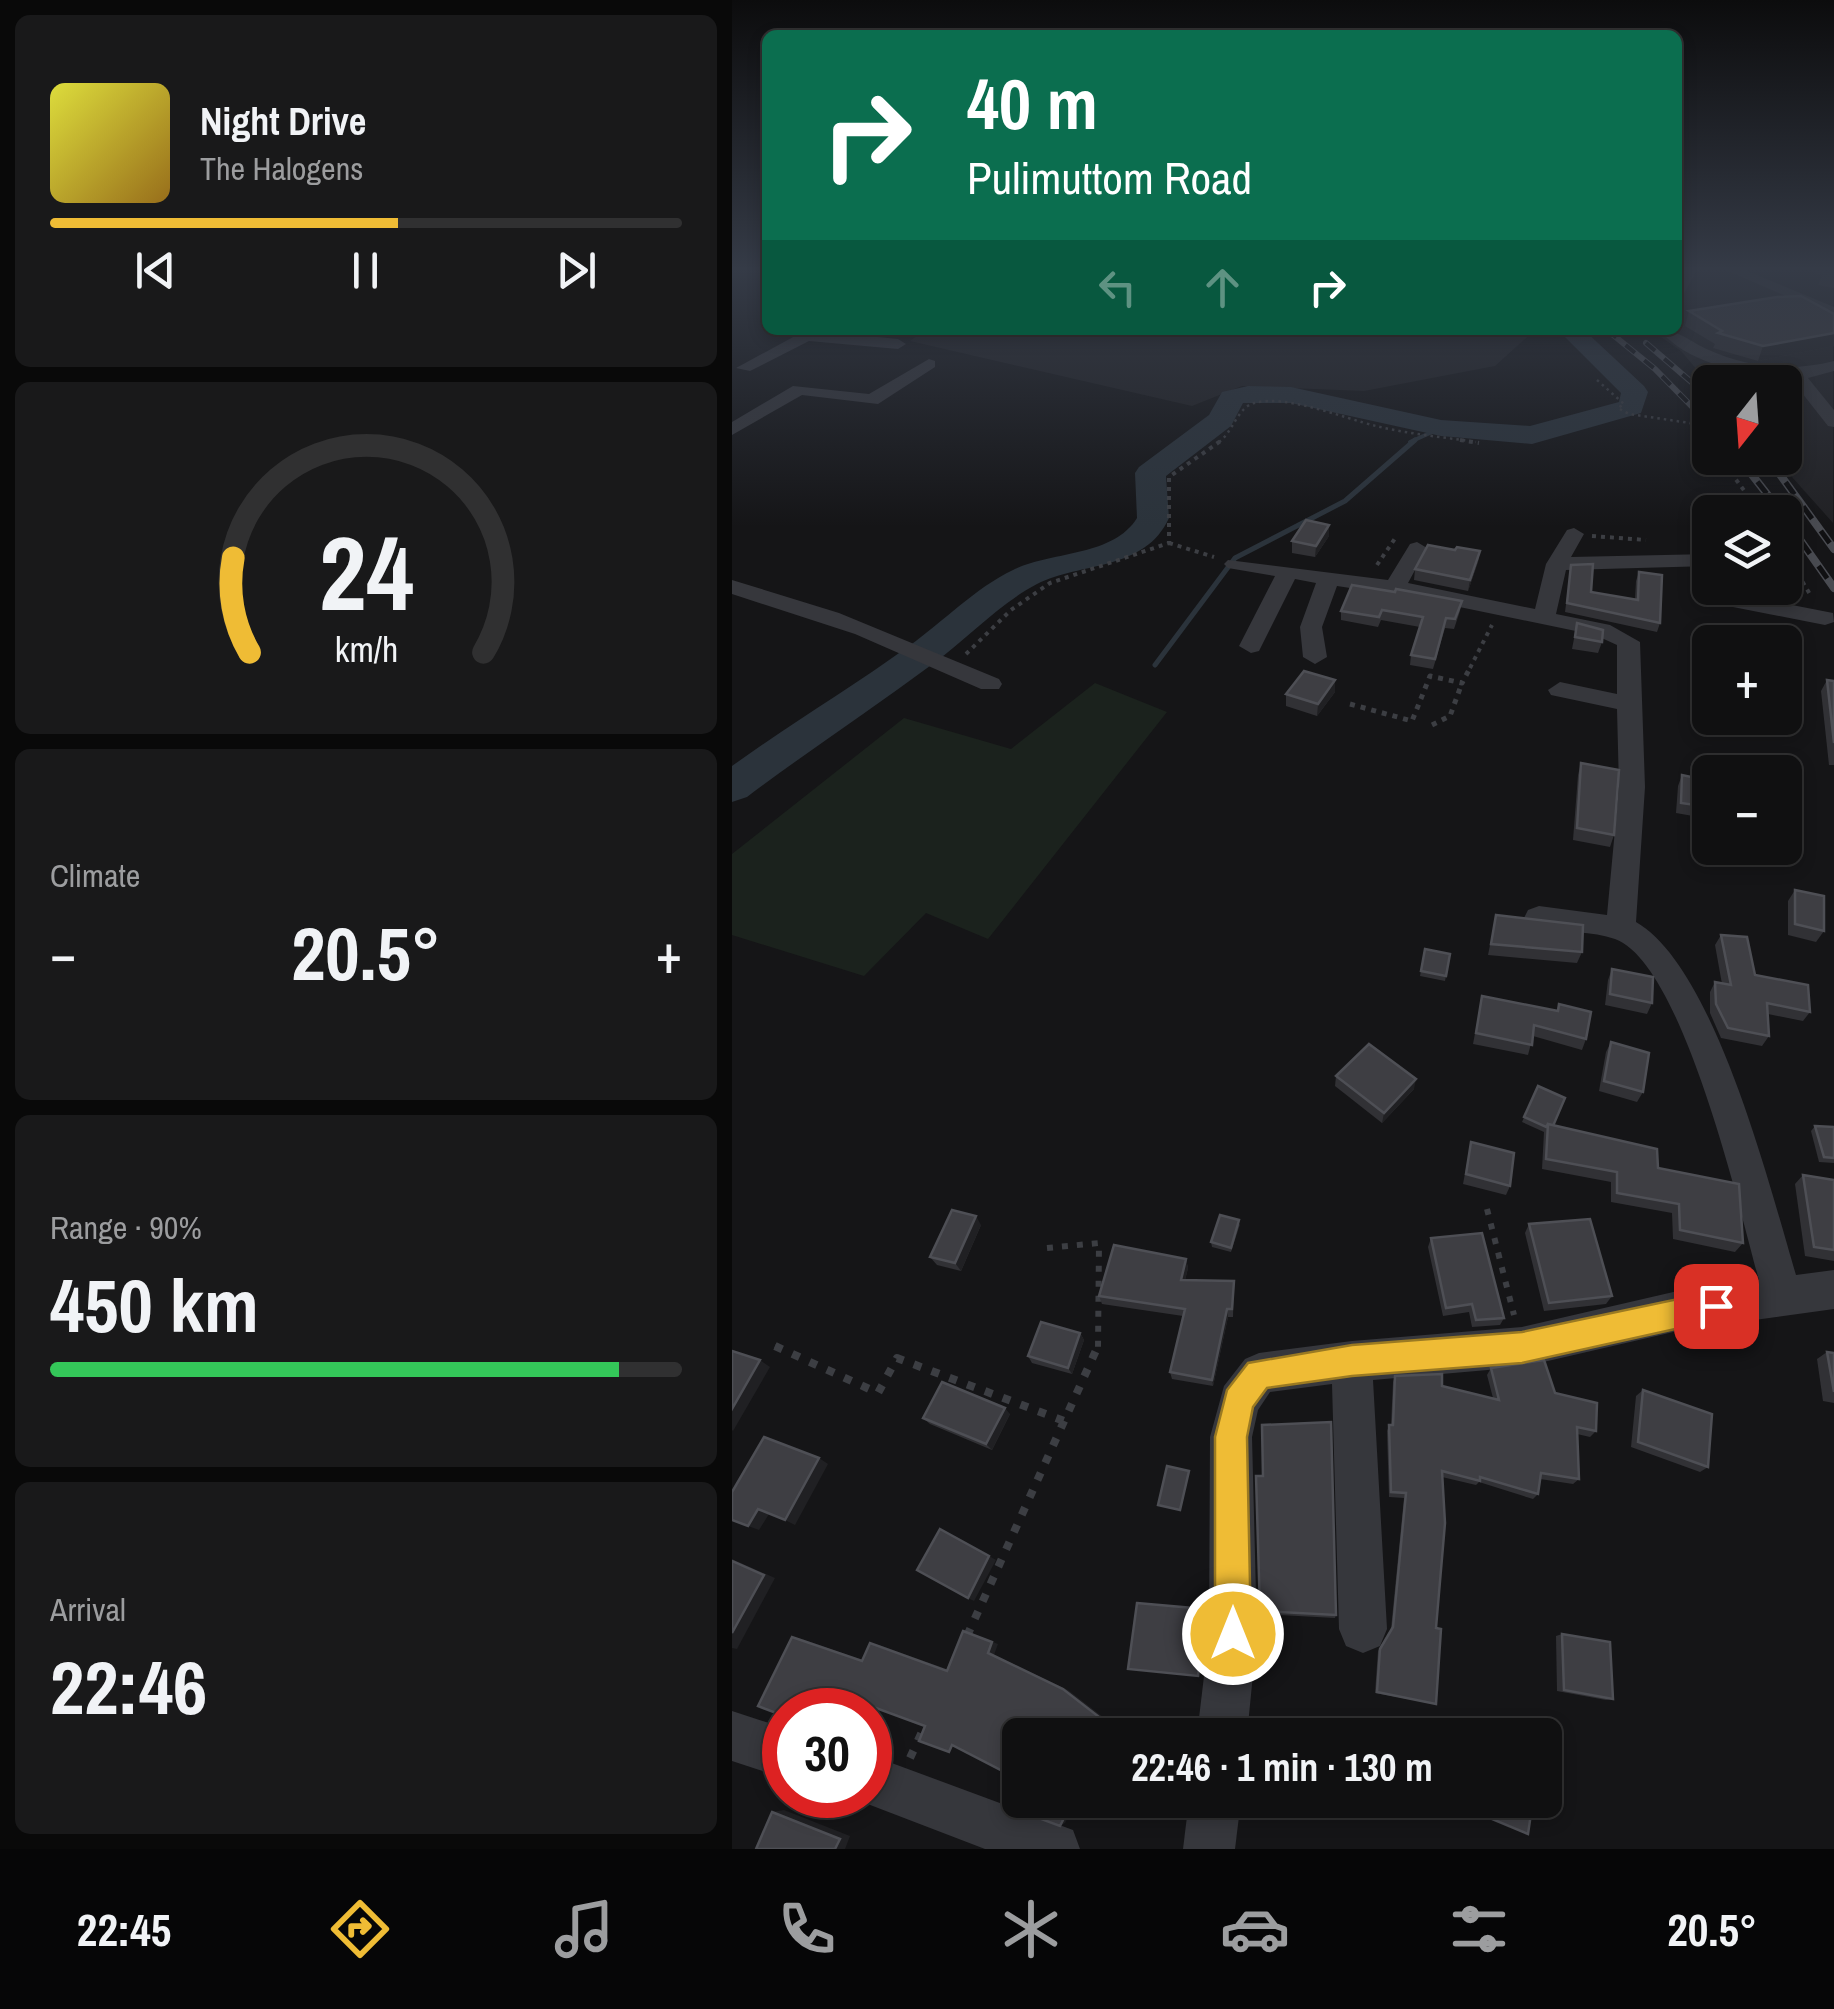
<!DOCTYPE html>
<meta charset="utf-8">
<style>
:root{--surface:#101011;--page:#19191a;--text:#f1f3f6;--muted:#9c9d9f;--line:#303031;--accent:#efbc35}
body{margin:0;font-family:"Archivo Narrow",sans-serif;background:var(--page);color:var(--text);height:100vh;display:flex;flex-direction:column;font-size:38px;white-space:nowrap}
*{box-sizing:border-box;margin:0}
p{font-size:32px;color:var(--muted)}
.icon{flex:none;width:55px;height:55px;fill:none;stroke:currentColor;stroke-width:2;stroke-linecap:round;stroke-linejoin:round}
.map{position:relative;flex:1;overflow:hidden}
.panel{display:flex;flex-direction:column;gap:15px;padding:15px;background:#090909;width:732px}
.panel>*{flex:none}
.top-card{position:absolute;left:30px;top:30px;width:920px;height:305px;border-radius:15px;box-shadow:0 5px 15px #0003,0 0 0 2px var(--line);background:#0b6e4f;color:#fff;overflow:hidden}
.needle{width:65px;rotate:197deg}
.tools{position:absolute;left:960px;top:365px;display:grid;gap:20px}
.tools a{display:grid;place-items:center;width:110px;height:110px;border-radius:15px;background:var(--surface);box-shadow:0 5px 15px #0003,0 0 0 2px var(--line);font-size:50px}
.speed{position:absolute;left:30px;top:1688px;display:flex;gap:20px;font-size:50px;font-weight:700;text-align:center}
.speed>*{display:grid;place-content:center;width:130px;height:130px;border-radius:50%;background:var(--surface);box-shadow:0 5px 15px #0003,0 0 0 2px var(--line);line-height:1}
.speed .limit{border:15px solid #d22;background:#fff;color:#111}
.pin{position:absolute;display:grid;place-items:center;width:85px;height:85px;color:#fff;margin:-42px;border-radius:20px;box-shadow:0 5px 15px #0006}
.me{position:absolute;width:110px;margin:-55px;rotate:0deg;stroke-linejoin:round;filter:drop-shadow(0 0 8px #0008)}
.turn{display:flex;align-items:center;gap:35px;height:210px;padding:0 40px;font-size:45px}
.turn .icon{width:130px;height:130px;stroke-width:2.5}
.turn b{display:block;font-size:70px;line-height:85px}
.lanes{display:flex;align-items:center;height:95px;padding:0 40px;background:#0003;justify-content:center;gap:50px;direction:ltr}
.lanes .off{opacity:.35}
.big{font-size:75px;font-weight:700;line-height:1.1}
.panel .card{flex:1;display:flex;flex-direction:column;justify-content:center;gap:15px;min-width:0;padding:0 35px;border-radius:15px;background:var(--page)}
.panel .dial{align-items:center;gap:0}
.dial svg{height:260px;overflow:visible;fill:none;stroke:var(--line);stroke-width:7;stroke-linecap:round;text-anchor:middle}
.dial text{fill:var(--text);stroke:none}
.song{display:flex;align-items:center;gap:30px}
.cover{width:120px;height:120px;border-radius:15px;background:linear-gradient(135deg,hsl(60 70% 55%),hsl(40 70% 35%))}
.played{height:10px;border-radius:5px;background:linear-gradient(90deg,var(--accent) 55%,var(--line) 55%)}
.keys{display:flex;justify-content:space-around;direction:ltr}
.heat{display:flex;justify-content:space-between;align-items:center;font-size:55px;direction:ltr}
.charge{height:15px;border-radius:8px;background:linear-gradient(90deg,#34c759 90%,var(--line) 0)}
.trip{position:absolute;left:270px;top:1718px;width:560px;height:100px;border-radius:15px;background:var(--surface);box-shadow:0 5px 15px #0003,0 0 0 2px var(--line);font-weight:700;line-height:100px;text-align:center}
.dock{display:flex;height:160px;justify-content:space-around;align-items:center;background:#060607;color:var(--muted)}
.dock .icon{width:70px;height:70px}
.dock .active{color:var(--accent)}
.dock b{font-size:45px;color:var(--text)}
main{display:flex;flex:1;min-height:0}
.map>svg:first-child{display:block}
</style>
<main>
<section class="panel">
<div class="card">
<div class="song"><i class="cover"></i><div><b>Night Drive</b><p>The Halogens</p></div></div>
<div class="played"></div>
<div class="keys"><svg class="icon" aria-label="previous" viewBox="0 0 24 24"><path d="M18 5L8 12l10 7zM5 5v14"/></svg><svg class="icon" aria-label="pause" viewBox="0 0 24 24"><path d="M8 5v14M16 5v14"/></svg><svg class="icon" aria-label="next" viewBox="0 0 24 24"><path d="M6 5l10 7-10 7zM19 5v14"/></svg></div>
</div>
<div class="card dial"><svg viewBox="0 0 100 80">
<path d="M14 69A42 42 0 1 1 86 69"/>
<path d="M14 69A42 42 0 0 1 9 40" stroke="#efbc35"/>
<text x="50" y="56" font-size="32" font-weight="700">24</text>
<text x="50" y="72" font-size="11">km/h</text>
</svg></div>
<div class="card"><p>Climate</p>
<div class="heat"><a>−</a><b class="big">20.5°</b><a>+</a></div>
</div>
<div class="card"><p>Range · 90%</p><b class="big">450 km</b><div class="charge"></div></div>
<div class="card"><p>Arrival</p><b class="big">22:46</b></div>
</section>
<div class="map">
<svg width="1102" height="1849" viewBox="0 0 1102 1849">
<rect width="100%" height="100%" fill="#151517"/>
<!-- built -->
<g fill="#212124">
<path d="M945,268H1101V523L1043,458H1052V382L977,384L949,351L919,330H945Z"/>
<path d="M193,330H803L763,366L632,391L510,386L460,406L178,341Z"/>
</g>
<!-- green -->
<path fill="#1b221d" d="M363,683L435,712L256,939L194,913L132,976L0,935V854L172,718L279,749Z"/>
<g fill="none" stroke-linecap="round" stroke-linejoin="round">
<!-- stream-far1 -->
<path stroke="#2b333b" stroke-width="4" d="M678,442L709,428L695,426"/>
<!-- stream -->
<path stroke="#2b333b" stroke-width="5" d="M423,665L503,558L613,501L683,440"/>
<!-- river -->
<path fill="#2b333b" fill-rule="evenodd" d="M826,330H852L912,386L916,392L909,413L800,444L709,436L559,403H511L499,426L434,476L437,518C413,571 349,562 305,584C267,604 236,638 202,663C140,709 76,751 15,797L0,802V766C58,724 119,688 177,646C211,622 243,588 281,570C319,551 381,557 405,518L403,473L407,467L477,415L490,392L516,386L559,387L709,420L798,426L887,402L889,393Z"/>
<!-- path-far4 -->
<g stroke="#3c3e43" stroke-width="2.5" stroke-dasharray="2.5 4" stroke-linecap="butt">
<path d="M865,380L892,404L886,408L897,414L958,423L976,442"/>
<path d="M487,442C501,432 505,408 522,403C554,394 611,418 644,426C676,434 711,437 744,442"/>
</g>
<!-- path-far3 -->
<g stroke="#3c3e43" stroke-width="4" stroke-dasharray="4 5" stroke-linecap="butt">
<path d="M728,440L747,443"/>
<path d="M973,440L978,445"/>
<path d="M988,458L1028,512"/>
<path d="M974,504L1025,506"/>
<path d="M860,536L914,540"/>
<path d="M437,543L482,557"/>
<path d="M1052,551L1079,596"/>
<path d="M645,565L664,537"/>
<path d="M234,654L279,610L318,583L437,543V477L490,440"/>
<path d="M738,668L760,625"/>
</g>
<!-- path-far2 -->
<g stroke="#3c3e43" stroke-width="5" stroke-dasharray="5 6" stroke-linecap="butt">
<path d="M618,704L680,721L698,676L730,683L739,666"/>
<path d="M700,725L718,716L730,683"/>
</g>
<!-- path-far1 -->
<g stroke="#3c3e43" stroke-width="6" stroke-dasharray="6 9" stroke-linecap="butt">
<path d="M755,1209L782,1315"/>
<path d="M315,1248L367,1243L366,1348"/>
<path d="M43,1346L48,1348"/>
</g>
<!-- path -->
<g stroke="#3c3e43" stroke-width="8" stroke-dasharray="8 11" stroke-linecap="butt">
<path d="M43,1346L146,1393L165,1358L335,1422"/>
<path d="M235,1636L366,1346"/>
<path d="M178,1758L194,1723"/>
</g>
<!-- minor -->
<g fill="#36373c" fill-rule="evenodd">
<path d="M952,268H966L950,297L945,298V284Z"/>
<path d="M989,268H1008L1102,307V317Z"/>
<path d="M74,330L166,339L174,344L166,349L77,341L18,371L4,368Z"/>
<path d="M927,330C948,330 958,342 977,350C1018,368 1059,372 1102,361V371L1076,378L1102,410V427L1096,426L1059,379C1015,375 958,365 927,330Z"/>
<path d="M197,359L203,361V367L146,404L70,395L0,435V422L61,386L137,394Z"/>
<path d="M842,528L852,534L839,557L978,554V566L834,570L824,614L878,625L908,642L913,787L904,922C983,967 1038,1188 1064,1275L1102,1270V1309L950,1330L790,1367L641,1380L655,1629L648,1646L631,1653L614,1646L607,1629L600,1384L538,1392L526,1410L520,1437L525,1634L515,1735H465L477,1634L478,1437L492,1386L513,1359L527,1353L620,1341L790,1327L950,1290L1027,1280C1008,1212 951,963 883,939C861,931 831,932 807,930L796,926L792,918L796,910L807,906L875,915L887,787L885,709L819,695L816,690L828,682L885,694V645L863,635L684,598L605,586L590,627L595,657L583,664L571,657L568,627L584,583L563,579L527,651L519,653L507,646L543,576L496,568L492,564L496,560L656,580L678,544L685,542L695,548L676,583L803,609L814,564L835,530Z"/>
<path d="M0,580L107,613L267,679L270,684L267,689H249L123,634L0,594Z"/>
<path d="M1009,595L1101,613L1102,622L1093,625L1001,607L998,602L1001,597Z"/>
<path d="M0,1711L52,1728V1778L0,1761Z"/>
<path d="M138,1755L341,1830L348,1849H253L120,1798L119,1795H138Z"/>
<path d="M457,1800H509L503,1849H451Z"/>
</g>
<defs>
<g id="rail-far1">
<path d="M875,330L923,369L978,425"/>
<path d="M914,343L978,398"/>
</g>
<g id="rail">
<path d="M1007,458L1049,512"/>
<path d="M1036,458L1102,549"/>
<path d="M1052,517L1102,588"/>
</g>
</defs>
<!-- rail-far1 casing -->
<use href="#rail-far1" stroke="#494b51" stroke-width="6"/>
<!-- rail casing -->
<use href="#rail" stroke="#494b51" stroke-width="8"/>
<!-- rail-far1 -->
<use href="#rail-far1" stroke="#101012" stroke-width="4" stroke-dasharray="12" stroke-linecap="butt"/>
<!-- rail -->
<use href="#rail" stroke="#101012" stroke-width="5" stroke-dasharray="15" stroke-linecap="butt"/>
</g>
<!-- wall -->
<g fill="#313135">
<path d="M1069,268H1102V288L1086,285L1090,275Z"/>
<path d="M957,311L1102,314V346L1026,361L981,348L983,344L953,326Z"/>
<path d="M597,536L583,557L560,553V541Z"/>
<path d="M748,551L746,562L736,591L682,580L683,569Z"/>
<path d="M839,565L859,592L903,599L904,581L907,572L928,623L925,632L833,612Z"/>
<path d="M663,592L730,601L728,611L722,629L713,628L701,669L678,665L679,655L688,627L649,620L646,627L609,620V611Z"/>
<path d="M845,623L870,642L866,653L840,649Z"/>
<path d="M603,680V692L585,716L554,706V694Z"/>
<path d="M1095,680L1102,681V765H1097L1089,691Z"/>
<path d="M967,686L1001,721L996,733L962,727V698Z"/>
<path d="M849,763L882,835L878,847L841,840L846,775Z"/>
<path d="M966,766L978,772V819L944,813L946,786L950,775L962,777Z"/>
<path d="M1063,890L1092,931L1084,942L1056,935V901Z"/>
<path d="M764,915L850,952L845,963L756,955Z"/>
<path d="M989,935L1023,975L1078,1012L1071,1021L1036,1014L1037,1036L1030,1046L989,1038L978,1013V992L983,982L990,984L983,945Z"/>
<path d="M693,949L718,954L713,981L688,976Z"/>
<path d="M880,969L920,1003L915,1014L873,1005L876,980Z"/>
<path d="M750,996L824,1011L827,1004L854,1039L850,1050L801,1036L796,1055L741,1044Z"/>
<path d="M879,1042L911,1092L905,1102L867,1091L874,1052Z"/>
<path d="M604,1076L682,1089L650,1123L603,1086Z"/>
<path d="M806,1086L821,1126L926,1168L1011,1243L1003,1252L941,1239L940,1213L879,1202V1182L810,1169L812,1132L790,1122Z"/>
<path d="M1083,1126L1102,1127V1163L1087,1162L1079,1131Z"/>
<path d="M739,1142L778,1186L774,1195L731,1184Z"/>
<path d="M1071,1175L1102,1180V1261L1073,1256L1063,1184Z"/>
<path d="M508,1224L499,1252L480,1247L479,1242Z"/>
<path d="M797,1224L880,1296L874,1304L812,1311L793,1233Z"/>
<path d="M249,1225L229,1271L205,1265L198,1257Z"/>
<path d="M699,1238L772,1318L768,1325L740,1327L737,1312L711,1316L696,1247Z"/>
<path d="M454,1259L456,1268L453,1280L502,1281L501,1317H496L481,1386L440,1379L438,1372L451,1316L370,1304L367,1296Z"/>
<path d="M348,1333L352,1340L340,1374L300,1363L296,1356Z"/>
<path d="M1095,1352L1102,1353V1403L1091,1401L1085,1359Z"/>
<path d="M759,1368L823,1393L864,1431L858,1437L845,1434L847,1479L841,1484L808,1479L806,1494L801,1499L747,1482L744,1485L710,1477L704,1628V1704L643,1693L646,1651L659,1629L672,1498L657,1497L655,1431L657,1425H659L661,1382L663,1376L761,1398L755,1375Z"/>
<path d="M911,1390L976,1467L968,1472L899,1447L904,1396Z"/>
<path d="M278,1414L260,1450L198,1424L191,1418Z"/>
<path d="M528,1611L604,1615L603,1618L528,1614Z"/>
<path d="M830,1634L881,1699L874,1700L825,1691L824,1636Z"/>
<path d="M746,1800H801L796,1834L744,1812Z"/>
</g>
<!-- shaded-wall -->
<g fill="#202023">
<path d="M1102,333V346L1026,361L1031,346Z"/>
<path d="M597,525V536L583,557L584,546Z"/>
<path d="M748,551L746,562L736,591L738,580Z"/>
<path d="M603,680V692L585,716L586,704Z"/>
<path d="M684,1079L682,1089L650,1123L652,1113Z"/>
<path d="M244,1216L249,1225L229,1271L223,1263Z"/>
<path d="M454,1259L456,1268L451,1288L449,1280Z"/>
<path d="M495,1309L496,1317L481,1386L480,1380Z"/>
<path d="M348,1333L352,1340L340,1374L336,1368Z"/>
<path d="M28,1360L38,1367L1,1431L0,1430V1409Z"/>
<path d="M273,1408L278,1414L260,1450L254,1444Z"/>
<path d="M87,1458L96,1464L63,1525L53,1520Z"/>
<path d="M26,1509L37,1514L27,1530L16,1526Z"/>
<path d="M257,1556L264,1560L242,1601L236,1598Z"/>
<path d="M0,1559L43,1578L5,1649L0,1648Z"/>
<path d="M472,1609L473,1612L468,1677L466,1676Z"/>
<path d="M238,1633L266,1644L262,1655L336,1690L384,1727L379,1735H375L256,1653Z"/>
<path d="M60,1637L70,1639L139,1663L130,1661Z"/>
<path d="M138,1643L147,1645L223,1672L215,1671Z"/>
<path d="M106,1694L116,1695L109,1710H99Z"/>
<path d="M341,1800H346L333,1823L328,1826Z"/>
<path d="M52,1810L118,1836L113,1849H103L40,1812Z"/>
</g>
<!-- building -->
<g fill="#3e3e43" stroke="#4e4f55" stroke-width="2.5">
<path d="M1069,296L1102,314V333L1031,346L986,333L990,331L957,311L1045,297Z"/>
<path d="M574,520L597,525L584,546L560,541Z"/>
<path d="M696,545L723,550L725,547L748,551L738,580L683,569Z"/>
<path d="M861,564L859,592L906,600L907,572L930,575L928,623L835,603L839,565Z"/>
<path d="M620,585L663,592L664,589L730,601L723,619L714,618L703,659L679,655L691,617L650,610L647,617L609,611Z"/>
<path d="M845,623L871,630L870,642L843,637Z"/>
<path d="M572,671L603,680L586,704L554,694Z"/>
<path d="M1095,680L1102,681V743Z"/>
<path d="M967,686L978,688V717L966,715Z"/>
<path d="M980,718H1001V721Z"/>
<path d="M849,763L887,770L882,835L845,828Z"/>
<path d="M966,766L988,771V772H978V807L949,803L950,775L964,778Z"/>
<path d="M1063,890L1092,896V931L1063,924Z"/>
<path d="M764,915L851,925L850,952L759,944Z"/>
<path d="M989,935L1015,937L1023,975L1076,985L1078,1012L1035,1003L1037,1036L996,1028L984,1004L983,982L999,985Z"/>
<path d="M693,949L718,954L714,976L689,971Z"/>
<path d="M880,969L921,977L920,1003L878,994Z"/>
<path d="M750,996L826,1011L827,1004L859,1012L854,1039L802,1025L800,1045L744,1033Z"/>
<path d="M879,1042L917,1053L911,1092L872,1081Z"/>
<path d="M637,1044L684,1079L652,1113L604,1076Z"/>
<path d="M806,1086L833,1098L821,1126L816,1124L814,1127L792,1117Z"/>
<path d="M816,1124L925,1149L926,1168L1007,1184L1011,1243L948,1230L947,1204L885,1193V1172L814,1159Z"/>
<path d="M1083,1126L1102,1127V1158L1092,1157Z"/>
<path d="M739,1142L782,1153L778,1186L734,1174Z"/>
<path d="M1071,1175L1102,1180V1250L1082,1247Z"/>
<path d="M220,1210L244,1216L223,1263L198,1257Z"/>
<path d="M488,1215L507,1220L499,1248L479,1242Z"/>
<path d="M858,1219L880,1296L817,1303L797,1224Z"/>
<path d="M750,1233L772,1318L744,1320L740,1304L714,1308L699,1238Z"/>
<path d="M382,1245L454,1259L449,1280L502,1281L500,1309H495L480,1380L438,1372L453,1309L367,1296Z"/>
<path d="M309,1322L348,1333L336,1368L296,1356Z"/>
<path d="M0,1351L28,1360L0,1409Z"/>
<path d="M1095,1352L1102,1353V1392Z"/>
<path d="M812,1360L823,1393L865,1403L864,1431L845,1427L847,1479L809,1473L806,1494L748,1477V1481L710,1471L713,1523L704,1628L709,1629L704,1704L645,1692L648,1649L661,1627L674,1493L659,1492L657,1425H661L663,1376L710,1374V1386L767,1400L759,1368Z"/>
<path d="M210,1382L273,1408L254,1444L191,1418Z"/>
<path d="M911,1390L980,1414L976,1467L906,1442Z"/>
<path d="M599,1422L604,1615L528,1611L524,1476H531L530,1425Z"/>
<path d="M32,1437L87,1458L53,1520L26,1509L16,1526L0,1520V1492Z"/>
<path d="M435,1466L457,1471L448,1510L426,1505Z"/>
<path d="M208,1529L257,1556L236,1598L185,1570Z"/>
<path d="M0,1561L32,1575L0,1633Z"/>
<path d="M405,1603L472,1609L466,1676L396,1669Z"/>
<path d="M231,1631L260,1642L256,1653L331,1689L380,1727L375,1735H288V1800H341L328,1826L271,1805L286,1779L220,1745L217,1752L187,1741L193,1726L106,1694L99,1710H52V1716L26,1706L60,1637L130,1661L138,1643L215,1671Z"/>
<path d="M830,1634L878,1642L881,1699L832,1690Z"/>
<path d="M751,1800H801L796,1834L748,1814Z"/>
<path d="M40,1812L108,1839L103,1849H24Z"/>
</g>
<!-- sky -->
<linearGradient id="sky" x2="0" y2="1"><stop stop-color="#0c0c0d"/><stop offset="0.51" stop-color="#353b47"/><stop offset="1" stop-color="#353b47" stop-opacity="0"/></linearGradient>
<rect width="1102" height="527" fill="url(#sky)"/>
<!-- route -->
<path fill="#efbc35" stroke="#9b7a22" stroke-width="2.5" d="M984,1291L994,1295L998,1306L994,1316L984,1320L790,1363L620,1376L535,1388L521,1407L515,1437L519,1634L514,1646L501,1652L489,1646L483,1634V1437L495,1390L516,1363L620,1345L790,1332Z"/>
</svg>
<div class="tools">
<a><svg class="needle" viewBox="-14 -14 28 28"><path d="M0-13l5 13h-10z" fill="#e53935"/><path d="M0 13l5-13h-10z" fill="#9c9d9f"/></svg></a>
<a><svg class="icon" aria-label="layers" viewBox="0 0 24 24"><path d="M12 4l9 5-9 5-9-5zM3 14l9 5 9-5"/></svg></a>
<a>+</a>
<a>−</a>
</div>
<div class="speed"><div class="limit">30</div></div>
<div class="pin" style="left:984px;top:1306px;background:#d93025"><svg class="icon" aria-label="arrive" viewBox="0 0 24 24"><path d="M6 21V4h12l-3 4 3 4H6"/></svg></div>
<svg class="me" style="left:501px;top:1634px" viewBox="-20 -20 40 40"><circle r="17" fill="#efbc35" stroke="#fff" stroke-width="3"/><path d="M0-11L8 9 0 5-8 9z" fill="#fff"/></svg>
<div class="trip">22:46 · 1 min · 130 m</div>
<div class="top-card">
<div class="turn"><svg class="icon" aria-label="right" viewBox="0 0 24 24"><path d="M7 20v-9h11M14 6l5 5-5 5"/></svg><div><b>40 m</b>Pulimuttom Road</div></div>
<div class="lanes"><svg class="icon off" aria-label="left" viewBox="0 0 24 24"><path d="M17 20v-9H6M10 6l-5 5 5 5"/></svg><svg class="icon off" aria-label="ahead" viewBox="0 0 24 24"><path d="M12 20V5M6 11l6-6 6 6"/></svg><svg class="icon" aria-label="right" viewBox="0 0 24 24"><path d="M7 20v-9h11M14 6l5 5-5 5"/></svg></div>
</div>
</div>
</main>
<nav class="dock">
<b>22:45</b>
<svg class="icon active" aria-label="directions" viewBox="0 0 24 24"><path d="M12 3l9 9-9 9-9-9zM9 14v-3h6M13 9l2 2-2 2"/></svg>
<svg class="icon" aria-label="music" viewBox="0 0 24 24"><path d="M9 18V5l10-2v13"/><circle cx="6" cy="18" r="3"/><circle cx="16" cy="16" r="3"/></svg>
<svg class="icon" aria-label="phone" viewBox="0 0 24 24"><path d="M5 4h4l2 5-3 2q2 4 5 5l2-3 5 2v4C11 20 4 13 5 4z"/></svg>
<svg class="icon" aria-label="climate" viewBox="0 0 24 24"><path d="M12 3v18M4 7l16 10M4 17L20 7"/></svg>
<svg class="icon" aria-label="car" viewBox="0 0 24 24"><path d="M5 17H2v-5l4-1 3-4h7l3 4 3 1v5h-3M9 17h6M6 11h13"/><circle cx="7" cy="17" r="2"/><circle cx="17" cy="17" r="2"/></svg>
<svg class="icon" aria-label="filters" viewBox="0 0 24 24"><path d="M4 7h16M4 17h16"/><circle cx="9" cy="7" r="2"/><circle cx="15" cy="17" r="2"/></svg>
<b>20.5°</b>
</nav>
